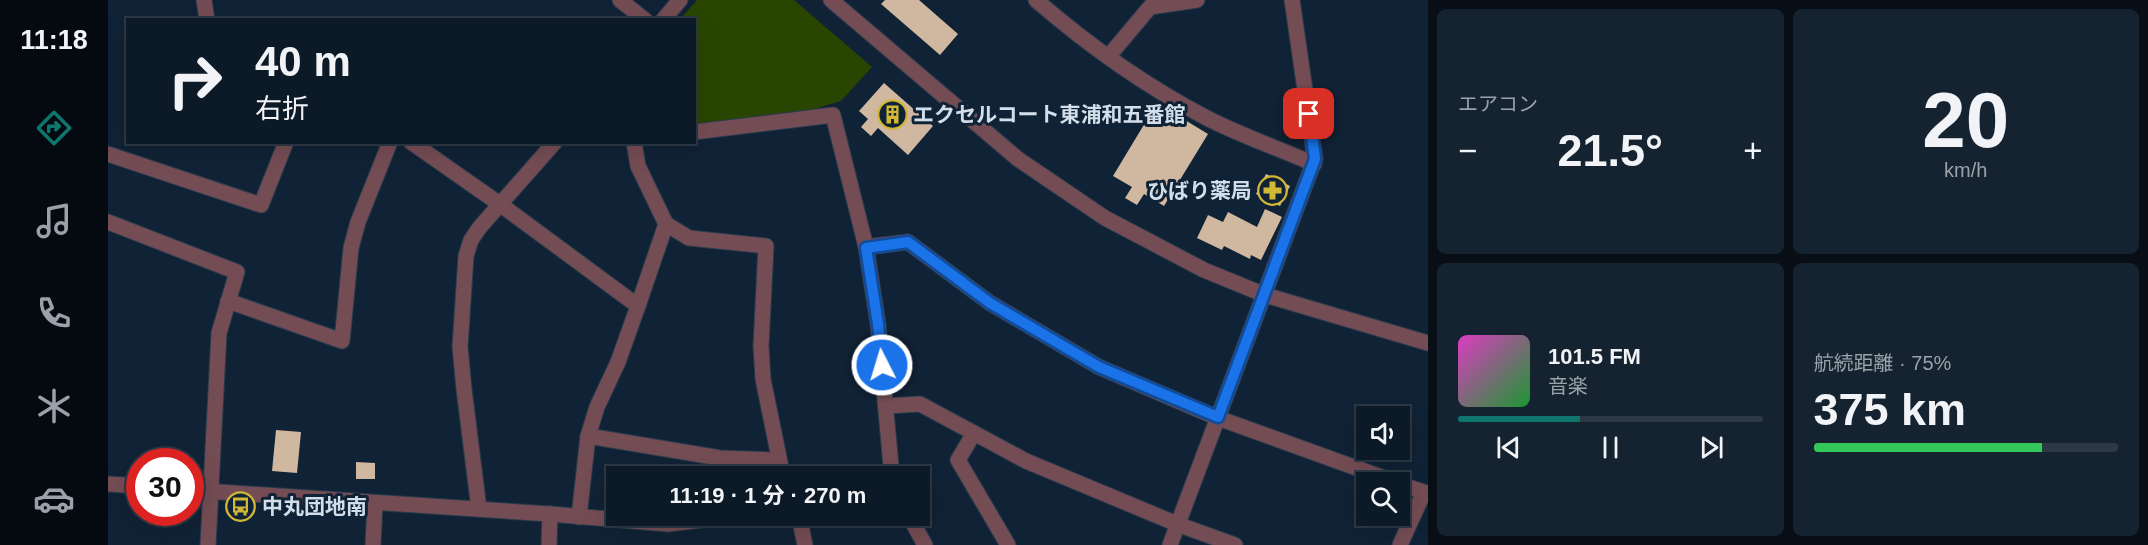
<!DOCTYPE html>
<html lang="ja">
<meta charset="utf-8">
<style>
:root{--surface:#0c1a28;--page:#152330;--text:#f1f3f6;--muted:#9aa1a8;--line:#2c3845;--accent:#0f766e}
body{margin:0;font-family:Helvetica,"Noto Sans JP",sans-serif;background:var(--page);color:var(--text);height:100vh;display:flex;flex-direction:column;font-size:22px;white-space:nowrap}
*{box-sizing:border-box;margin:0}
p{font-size:20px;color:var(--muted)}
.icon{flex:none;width:33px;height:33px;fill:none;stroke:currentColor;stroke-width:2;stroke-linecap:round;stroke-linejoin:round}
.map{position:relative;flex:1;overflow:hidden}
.drawer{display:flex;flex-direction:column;gap:9px;padding:9px;background:#070e16;width:720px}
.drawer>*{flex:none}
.banner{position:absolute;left:18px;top:18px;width:570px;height:126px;border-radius:0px;box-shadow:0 6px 24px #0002,0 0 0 2px var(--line);background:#0c1a28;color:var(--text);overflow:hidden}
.buttons{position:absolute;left:1248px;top:406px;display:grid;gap:12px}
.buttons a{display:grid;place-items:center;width:54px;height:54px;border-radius:0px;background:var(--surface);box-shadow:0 6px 24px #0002,0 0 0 2px var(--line);font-size:30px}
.speed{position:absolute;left:18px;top:448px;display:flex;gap:12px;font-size:30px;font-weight:700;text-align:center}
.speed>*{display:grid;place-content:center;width:78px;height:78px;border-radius:50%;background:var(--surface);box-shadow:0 6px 24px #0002,0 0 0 2px var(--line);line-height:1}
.speed .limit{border:9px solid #d22;background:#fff;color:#111}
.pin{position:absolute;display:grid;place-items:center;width:51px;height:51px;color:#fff;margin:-26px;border-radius:12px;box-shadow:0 3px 9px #0006}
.me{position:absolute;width:66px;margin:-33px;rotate:355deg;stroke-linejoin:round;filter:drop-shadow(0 0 4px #0008)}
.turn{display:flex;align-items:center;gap:21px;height:126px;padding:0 30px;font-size:27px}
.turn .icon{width:78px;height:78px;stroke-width:2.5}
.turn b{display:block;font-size:42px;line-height:51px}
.big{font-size:45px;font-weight:700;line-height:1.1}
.drawer .widget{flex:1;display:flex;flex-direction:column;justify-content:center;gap:9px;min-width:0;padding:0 21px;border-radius:9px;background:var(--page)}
.drawer .dial{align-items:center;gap:0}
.dial b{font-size:78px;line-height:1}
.song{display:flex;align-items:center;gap:18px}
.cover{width:72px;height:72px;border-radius:9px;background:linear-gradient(135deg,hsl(310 70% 55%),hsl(130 70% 35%))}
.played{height:6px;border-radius:3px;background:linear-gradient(90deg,var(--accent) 40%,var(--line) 40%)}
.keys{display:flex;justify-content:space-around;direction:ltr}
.heat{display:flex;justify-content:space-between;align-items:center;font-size:33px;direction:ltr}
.charge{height:9px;border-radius:4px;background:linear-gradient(90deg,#34c759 75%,var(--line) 0)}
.drawer .tiles{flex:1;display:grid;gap:9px;grid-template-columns:repeat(2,1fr)}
.trip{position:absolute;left:498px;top:466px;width:324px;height:60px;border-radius:0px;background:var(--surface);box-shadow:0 6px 24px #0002,0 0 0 2px var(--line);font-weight:700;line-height:60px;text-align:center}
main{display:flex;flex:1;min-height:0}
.dock{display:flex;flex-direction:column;width:108px;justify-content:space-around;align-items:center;background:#050a10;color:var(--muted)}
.dock .icon{width:42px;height:42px}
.dock .current{color:var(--accent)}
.dock b{font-size:27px;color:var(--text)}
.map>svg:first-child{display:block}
</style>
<main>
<nav class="dock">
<b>11:18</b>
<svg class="icon current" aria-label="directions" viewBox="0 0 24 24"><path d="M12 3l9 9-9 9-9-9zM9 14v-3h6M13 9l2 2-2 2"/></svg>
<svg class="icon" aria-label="music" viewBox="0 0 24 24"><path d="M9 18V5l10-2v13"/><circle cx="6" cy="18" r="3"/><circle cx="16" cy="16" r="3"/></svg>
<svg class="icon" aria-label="phone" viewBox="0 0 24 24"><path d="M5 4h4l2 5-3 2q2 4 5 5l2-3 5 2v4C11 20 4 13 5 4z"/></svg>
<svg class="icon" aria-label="climate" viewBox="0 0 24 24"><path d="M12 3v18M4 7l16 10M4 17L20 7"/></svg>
<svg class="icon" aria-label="car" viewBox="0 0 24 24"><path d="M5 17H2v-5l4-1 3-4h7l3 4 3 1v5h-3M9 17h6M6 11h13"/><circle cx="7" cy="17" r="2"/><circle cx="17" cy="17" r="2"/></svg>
</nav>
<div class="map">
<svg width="1320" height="545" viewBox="0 0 1320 545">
<rect width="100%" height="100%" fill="#102235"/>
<!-- green -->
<path fill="#2a4500" d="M589,0H686L764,67L733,101L696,112L587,125L586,20H571Z"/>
<!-- building -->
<g fill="#d0b8a0">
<path d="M777,0H811L850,34L832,55L773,4Z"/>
<path d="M776,83L825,126L800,155L770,128L763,136L753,127L760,119L751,111Z"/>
<path d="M1049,103L1100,134L1056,206L1036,194L1029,205L1017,198L1024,187L1005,176Z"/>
<path d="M1158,174L1182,186L1172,206L1148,194Z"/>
<path d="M1157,209L1174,217L1153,260L1143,255L1142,259L1116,246L1114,250L1089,238L1100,215L1115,222L1120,212L1149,227Z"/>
<path d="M168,430L193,432L189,473L164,471Z"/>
<path d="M248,462L267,463V479H248Z"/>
</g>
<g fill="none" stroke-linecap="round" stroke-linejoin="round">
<defs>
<g id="minor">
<path d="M96,0L99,20"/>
<path d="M512,0L537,20"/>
<path d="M723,0L910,159L997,218L1096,270L1157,295L1320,343"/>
<path d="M928,0C980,45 1036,85 1097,117C1131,135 1170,148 1206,164"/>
<path d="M555,20L572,0"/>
<path d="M1000,57L1042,7L1089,0"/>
<path d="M586,132L725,115L758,247L770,324L784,477"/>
<path d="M303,142L393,205L530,306"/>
<path d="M0,154L153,205L178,142"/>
<path d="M0,222L129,272L111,333L100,545"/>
<path d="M558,224L581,238L658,246L653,346L655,379L675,477"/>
<path d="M758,247L800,242L882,303L991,367L1110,418L1290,483"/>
<path d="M120,301L234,341L243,248L250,222L282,142"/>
<path d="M778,406L812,404L918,461L1069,524L1127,545"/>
<path d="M866,433L850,460L900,545"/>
<path d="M480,436L612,458L671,460"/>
<path d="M0,484L32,486"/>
<path d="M1292,484L1316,492L1292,545"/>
<path d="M82,490L442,514L560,524L626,516"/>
<path d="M371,509L356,389L352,347L358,256L363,240L372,227L447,142"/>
<path d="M691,516L697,545"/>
<path d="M801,516L817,545"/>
<path d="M471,517L480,436L489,407L510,362L530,306L558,224L530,166L526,142"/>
<path d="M265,545L267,503"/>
<path d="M441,545L442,514"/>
<path d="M1062,545L1207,159L1184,0"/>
</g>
</defs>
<!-- minor casing -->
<use href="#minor" stroke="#2b3c4e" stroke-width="17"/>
<!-- minor -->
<use href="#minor" stroke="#744c54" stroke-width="15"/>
</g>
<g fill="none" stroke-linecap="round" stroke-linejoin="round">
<defs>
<path id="route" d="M774,365L770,324L758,248L800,242L882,303L991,367L1110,417L1207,159L1201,114"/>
</defs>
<!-- route casing -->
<use href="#route" stroke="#114b97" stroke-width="15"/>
<!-- route -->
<use href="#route" stroke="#1a73e8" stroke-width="10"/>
</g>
<!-- icons -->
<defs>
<symbol id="building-ring" viewBox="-11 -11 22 22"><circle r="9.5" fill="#102235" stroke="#d2b736" stroke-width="1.5"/><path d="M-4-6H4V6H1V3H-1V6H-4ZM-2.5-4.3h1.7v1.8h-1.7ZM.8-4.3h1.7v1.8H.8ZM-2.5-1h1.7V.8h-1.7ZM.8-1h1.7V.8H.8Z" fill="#d2b736"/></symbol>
<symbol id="pharmacy-ring" viewBox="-11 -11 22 22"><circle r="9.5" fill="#102235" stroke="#d2b736" stroke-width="1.5"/><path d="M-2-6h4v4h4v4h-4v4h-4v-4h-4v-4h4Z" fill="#d2b736"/></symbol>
<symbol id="bus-ring" viewBox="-11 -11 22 22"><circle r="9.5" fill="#102235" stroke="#d2b736" stroke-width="1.5"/><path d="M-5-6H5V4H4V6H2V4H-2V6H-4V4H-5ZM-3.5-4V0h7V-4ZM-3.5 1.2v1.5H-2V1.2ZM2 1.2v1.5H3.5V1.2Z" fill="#d2b736"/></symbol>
</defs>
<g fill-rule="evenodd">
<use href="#building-ring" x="768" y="98" width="33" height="33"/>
<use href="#pharmacy-ring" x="1148" y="174" width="33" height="33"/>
<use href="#bus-ring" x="116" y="490" width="33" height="33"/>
</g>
<g text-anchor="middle" stroke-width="6" stroke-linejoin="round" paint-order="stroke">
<!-- poi labels -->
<g font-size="21" font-weight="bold" fill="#d2deea" stroke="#102235" text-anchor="start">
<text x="805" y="122">エクセルコート東浦和五番館</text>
<text x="1144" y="198" text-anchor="end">ひばり薬局</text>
<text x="154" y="514">中丸団地南</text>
</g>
</g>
</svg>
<div class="buttons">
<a><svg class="icon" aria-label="sound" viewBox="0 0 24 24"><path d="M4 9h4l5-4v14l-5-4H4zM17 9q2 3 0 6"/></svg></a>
<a><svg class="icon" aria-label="search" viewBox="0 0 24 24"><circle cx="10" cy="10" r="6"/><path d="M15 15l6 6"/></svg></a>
</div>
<div class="speed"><div class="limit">30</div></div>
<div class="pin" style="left:1201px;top:114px;background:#d93025"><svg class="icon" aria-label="arrive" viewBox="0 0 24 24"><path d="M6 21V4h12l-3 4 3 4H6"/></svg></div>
<svg class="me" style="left:774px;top:365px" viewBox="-20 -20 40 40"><circle r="17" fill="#1a73e8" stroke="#fff" stroke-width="3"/><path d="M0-11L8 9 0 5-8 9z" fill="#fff"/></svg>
<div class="trip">11:19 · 1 分 · 270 m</div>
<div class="banner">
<div class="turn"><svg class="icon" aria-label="right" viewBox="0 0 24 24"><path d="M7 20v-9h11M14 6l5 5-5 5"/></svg><div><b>40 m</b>右折</div></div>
</div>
</div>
<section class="drawer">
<div class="tiles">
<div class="widget"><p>エアコン</p>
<div class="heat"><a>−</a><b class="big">21.5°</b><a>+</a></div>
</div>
<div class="widget dial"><b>20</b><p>km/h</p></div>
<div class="widget">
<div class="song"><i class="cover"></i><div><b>101.5 FM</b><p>音楽</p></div></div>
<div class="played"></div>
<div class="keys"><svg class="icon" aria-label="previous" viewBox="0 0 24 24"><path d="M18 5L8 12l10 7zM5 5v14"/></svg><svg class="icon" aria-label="pause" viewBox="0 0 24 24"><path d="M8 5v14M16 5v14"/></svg><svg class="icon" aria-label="next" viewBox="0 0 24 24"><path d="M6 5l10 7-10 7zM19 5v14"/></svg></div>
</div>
<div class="widget"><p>航続距離 · 75%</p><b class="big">375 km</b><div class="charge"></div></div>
</div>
</section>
</main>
